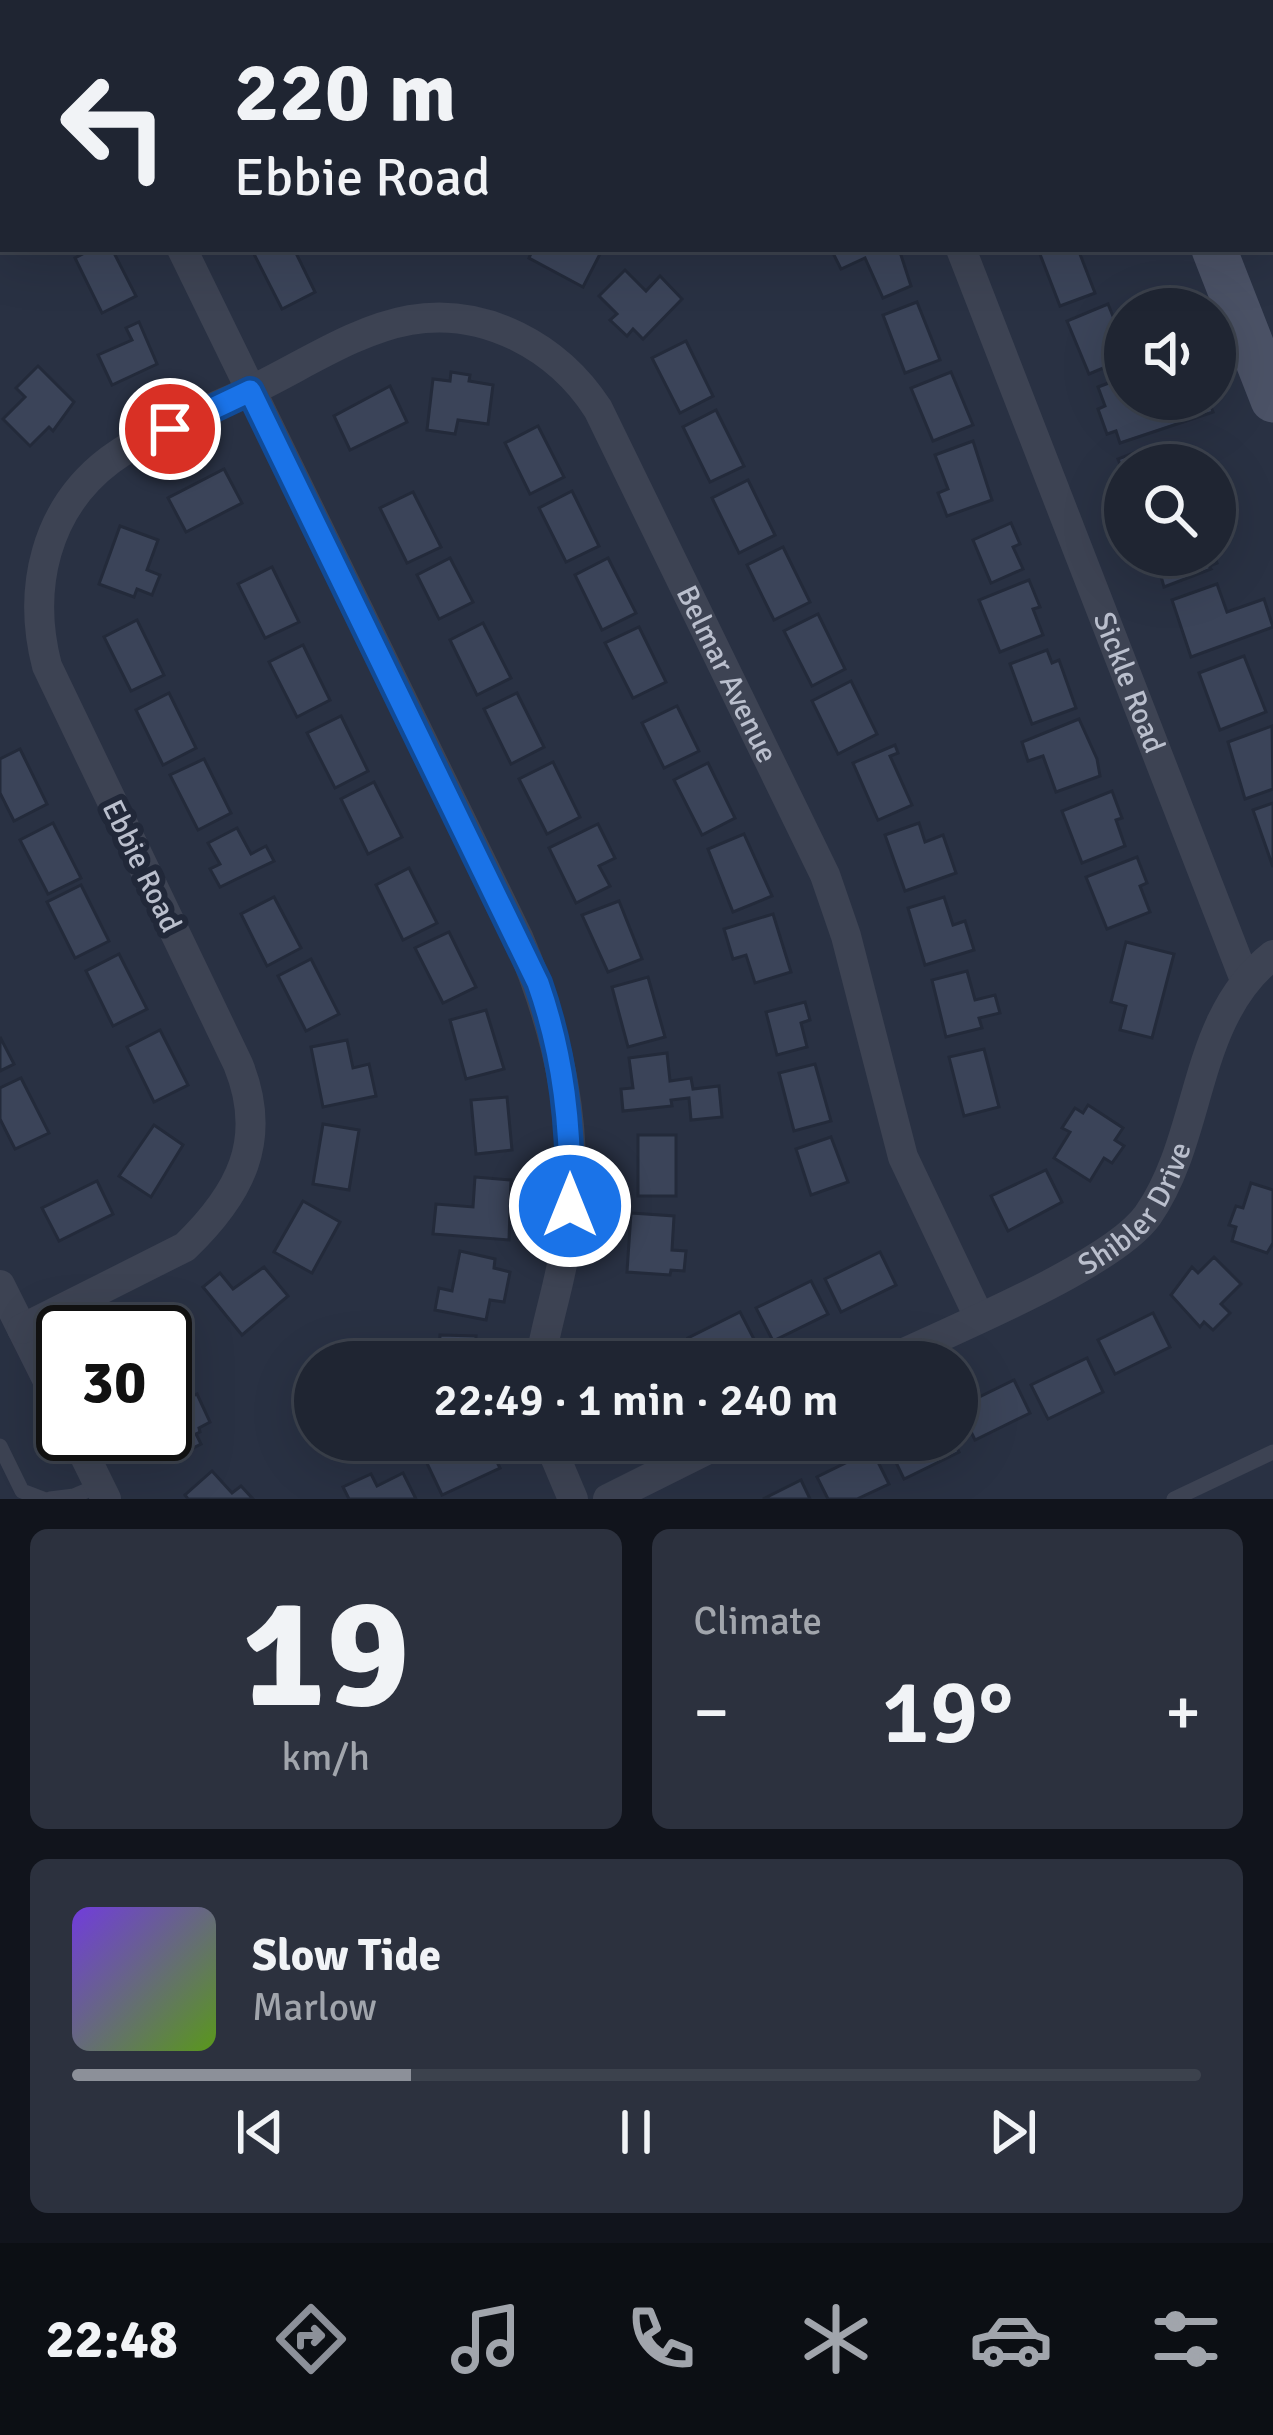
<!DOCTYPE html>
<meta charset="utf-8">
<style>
:root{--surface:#1f2532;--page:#2c313e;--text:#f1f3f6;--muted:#a1a5ac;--line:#3c424d;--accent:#8c9099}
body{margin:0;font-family:Signika,sans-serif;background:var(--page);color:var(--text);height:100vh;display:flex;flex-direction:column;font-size:45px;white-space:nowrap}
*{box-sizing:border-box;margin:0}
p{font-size:39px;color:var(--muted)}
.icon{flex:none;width:66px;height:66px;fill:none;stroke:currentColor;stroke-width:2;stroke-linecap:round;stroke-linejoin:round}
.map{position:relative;height:1499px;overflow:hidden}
.sheet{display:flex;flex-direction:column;gap:30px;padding:30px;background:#11141c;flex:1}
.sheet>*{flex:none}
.guide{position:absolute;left:0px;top:0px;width:1275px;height:252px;box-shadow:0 12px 48px #0002,0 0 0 3px var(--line);background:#1f2532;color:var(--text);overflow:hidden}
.controls{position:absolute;left:1104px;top:288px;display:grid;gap:24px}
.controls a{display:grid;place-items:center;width:132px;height:132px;border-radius:50%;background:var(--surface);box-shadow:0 12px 48px #0002,0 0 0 3px var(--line);font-size:60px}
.speed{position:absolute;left:36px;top:1305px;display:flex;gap:24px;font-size:60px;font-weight:700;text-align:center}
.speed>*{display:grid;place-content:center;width:156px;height:156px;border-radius:50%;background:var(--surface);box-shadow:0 12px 48px #0002,0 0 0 3px var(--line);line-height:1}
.speed .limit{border:6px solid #111;border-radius:18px;background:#fff;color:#111}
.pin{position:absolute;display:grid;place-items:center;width:102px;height:102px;color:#fff;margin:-51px;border:6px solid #fff;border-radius:50%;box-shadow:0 3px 12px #0007}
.me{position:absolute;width:132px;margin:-66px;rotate:0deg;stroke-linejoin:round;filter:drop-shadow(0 0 9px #0008)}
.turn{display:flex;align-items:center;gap:42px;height:252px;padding:0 36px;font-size:54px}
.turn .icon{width:156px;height:156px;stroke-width:2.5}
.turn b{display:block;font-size:84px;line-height:102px}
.big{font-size:90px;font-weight:600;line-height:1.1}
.sheet .tile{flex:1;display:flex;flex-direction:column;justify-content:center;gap:18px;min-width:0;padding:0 42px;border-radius:18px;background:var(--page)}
.sheet .dial{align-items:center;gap:0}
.dial b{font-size:156px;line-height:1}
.song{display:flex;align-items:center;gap:36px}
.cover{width:144px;height:144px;border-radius:18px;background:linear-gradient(135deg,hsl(260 70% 55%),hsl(90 70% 35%))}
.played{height:12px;border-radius:6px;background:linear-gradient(90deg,var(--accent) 30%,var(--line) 30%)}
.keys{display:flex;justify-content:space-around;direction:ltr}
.heat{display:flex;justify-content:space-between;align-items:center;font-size:66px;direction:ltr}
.sheet .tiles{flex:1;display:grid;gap:30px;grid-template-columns:1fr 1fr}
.tile:last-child{grid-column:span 2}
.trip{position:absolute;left:294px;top:1341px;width:684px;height:120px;border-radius:60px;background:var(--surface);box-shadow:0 12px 48px #0002,0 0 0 3px var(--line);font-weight:600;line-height:120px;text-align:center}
.tabs{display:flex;height:192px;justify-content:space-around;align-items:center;background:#0c0f14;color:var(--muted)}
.tabs .icon{width:84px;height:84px}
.tabs .selected{color:var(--accent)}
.tabs b{font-size:54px;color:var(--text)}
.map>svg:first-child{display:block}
</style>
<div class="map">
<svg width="1273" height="1499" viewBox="0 0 1273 1499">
<rect width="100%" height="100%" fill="#293143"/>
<!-- building -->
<g fill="#3b4459" stroke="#232a3a" stroke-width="3">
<path d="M0,0H57L3,3L0,30Z"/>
<path d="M92,249H112L136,296L102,313L75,258Z"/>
<path d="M265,249H294L315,292L282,309L254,254Z"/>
<path d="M533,249H595L601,252L583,287L529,258Z"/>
<path d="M841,249H899L911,286L883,298L865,258L841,269L833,253Z"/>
<path d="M1038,249H1078L1095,293L1060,306Z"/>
<path d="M625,270L646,291L660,276L682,299L643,339L633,329L627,336L610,320L617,314L599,296Z"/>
<path d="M917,302L940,360L905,373L883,315Z"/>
<path d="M1108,304L1125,346V359L1089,374L1067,321Z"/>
<path d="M139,322L157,364L112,385L98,355L132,340L126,328Z"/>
<path d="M686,341L713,396L680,413L652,358Z"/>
<path d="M38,366L74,402L53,431L49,427L30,446L3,419L25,397L16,388Z"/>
<path d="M451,372L470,375L469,381L493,385L488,424L458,420L455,434L427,430L433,379L450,381Z"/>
<path d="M951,372L973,425L933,441L911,388Z"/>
<path d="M1125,377V399H1208L1213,412L1120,443L1116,431L1107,434L1098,409L1105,406L1098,387Z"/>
<path d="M390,386L407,422L350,450L334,416Z"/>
<path d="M716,410L744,466L710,482L683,427Z"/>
<path d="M538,426L564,477L530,494L505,443Z"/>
<path d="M973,441L992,500L947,516L938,493L948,489L935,455Z"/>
<path d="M1154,445L1162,465H1125V476L1118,459Z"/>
<path d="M224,469L242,503L186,532L168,498Z"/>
<path d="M748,480L775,535L739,553L712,498Z"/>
<path d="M572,491L599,546L566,562L539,508Z"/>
<path d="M413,492L441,547L407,563L380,508Z"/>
<path d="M1011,523L1020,544L1013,547L1023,569L991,583L973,540Z"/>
<path d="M120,526L158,540L147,570L160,575L152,595L137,589L134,597L99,584Z"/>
<path d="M783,547L810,602L774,620L747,565Z"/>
<path d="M1155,555H1214L1217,563L1209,566L1211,569L1164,587Z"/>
<path d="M450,558L473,602L439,619L417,575Z"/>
<path d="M608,558L636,613L602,630L575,575Z"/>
<path d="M272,567L299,622L265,638L238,584Z"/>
<path d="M1029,580L1040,607L1033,609L1043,635L1000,652L979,600Z"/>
<path d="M1217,584L1227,612L1264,599L1273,627L1191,657L1172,600Z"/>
<path d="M818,614L845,669L812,686L784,631Z"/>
<path d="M137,620L164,675L131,691L104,637Z"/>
<path d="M483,623L511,678L477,695L450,640Z"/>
<path d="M639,627L666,682L633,698L605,643Z"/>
<path d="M303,645L330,700L297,717L269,662Z"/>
<path d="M1047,650L1052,663L1059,660L1076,708L1032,724L1010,664Z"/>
<path d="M1244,656L1266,712L1220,730L1199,673Z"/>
<path d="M851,681L877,734L838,754L812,701Z"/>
<path d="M169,693L196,748L163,765L136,710Z"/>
<path d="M517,693L544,747L511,764L484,709Z"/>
<path d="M677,706L699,751L664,768L642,723Z"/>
<path d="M341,716L368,771L335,788L307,733Z"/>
<path d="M1079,719L1097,759L1100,776L1056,792L1043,756L1028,761L1022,742Z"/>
<path d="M1272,726L1273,789L1245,799L1228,742Z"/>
<path d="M895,745L898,753L890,756L912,805L878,820L853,763Z"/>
<path d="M20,749L47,804L14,821L0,793V759Z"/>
<path d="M204,759L231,813L198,830L170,775Z"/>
<path d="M553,762L580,817L547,834L519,779Z"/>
<path d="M708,763L735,818L702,835L674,780Z"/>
<path d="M374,782L402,837L368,854L341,799Z"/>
<path d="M1112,791L1122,818L1116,820L1125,846L1082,863L1062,811Z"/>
<path d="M1273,803V867L1253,810Z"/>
<path d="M53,823L81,878L48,894L20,840Z"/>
<path d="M919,823L925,842L943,835L956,873L905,891L885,835Z"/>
<path d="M598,824L615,858L599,866L610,886L576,903L549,848Z"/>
<path d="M237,828L251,854L266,846L274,861L220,887L210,869L220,864L208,843Z"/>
<path d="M744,834L772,896L733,912L708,849Z"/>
<path d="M1137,857L1147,883L1140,886L1150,912L1107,929L1086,877Z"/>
<path d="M409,868L437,923L403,940L376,885Z"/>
<path d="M81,885L109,941L75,958L47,902Z"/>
<path d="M274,897L301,948L267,966L241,914Z"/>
<path d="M944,897L953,925L965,921L974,950L925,965L908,908Z"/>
<path d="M619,901L642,959L608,972L582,915Z"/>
<path d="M773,914L791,972L755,983L746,955L733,959L724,929Z"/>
<path d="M449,932L476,987L443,1003L415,948Z"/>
<path d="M1126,942L1174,954L1152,1038L1120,1030L1126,1006L1111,1002Z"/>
<path d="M119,954L147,1009L113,1026L86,971Z"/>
<path d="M311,959L339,1014L306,1031L278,976Z"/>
<path d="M967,971L975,1000L995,995L1000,1013L979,1018L982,1028L946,1037L932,980Z"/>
<path d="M648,977L665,1037L628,1047L612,987Z"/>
<path d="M805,1002L810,1020L801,1023L807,1047L777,1055L766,1012Z"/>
<path d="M486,1010L504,1069L466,1079L450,1020Z"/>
<path d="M160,1030L188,1085L154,1102L127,1047Z"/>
<path d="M0,1037L14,1064L0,1071Z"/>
<path d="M347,1040L353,1068L369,1064L376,1096L323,1107L311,1047Z"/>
<path d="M984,1049L999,1107L964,1116L949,1057Z"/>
<path d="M667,1053L670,1081L691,1078L693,1089L719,1086L722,1117L691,1120L689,1098L671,1100L672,1106L623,1111L621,1089L633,1088L629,1058Z"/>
<path d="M815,1064L831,1121L794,1131L779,1073Z"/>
<path d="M21,1078L49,1133L15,1149L0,1119V1088Z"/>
<path d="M507,1097L512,1150L476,1154L471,1100Z"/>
<path d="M1088,1105L1123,1128L1115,1140L1124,1146L1112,1163L1104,1158L1090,1181L1054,1158L1070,1132L1062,1128L1075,1108L1083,1113Z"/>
<path d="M323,1124L359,1130L349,1190L313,1184Z"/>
<path d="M154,1125L183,1145L151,1197L119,1176Z"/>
<rect x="638" y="1135" width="38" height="61"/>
<path d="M831,1137L848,1182L811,1195L796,1149Z"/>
<path d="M1046,1170L1062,1202L1008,1231L991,1196Z"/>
<path d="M475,1177L511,1180L509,1240L433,1234L436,1204L473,1207Z"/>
<path d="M97,1181L113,1214L59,1241L42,1208Z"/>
<path d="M1251,1183L1273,1190V1243L1267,1253L1232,1241L1236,1227L1229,1225L1236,1206L1243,1208Z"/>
<path d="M303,1201L340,1222L312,1273L274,1252Z"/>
<path d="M631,1213L674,1216L672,1250L686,1251L684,1271L671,1270L670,1275L627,1272Z"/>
<path d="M460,1251L495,1259L494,1268L510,1272L504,1302L490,1300L486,1320L435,1310L439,1288L452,1291Z"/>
<path d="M880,1252L896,1285L841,1312L825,1279Z"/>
<path d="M1214,1257L1241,1284L1221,1304L1230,1313L1213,1330L1204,1322L1200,1327L1171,1295L1192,1267L1198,1273Z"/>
<path d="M264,1267L288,1296L242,1335L203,1287L220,1273L233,1289Z"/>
<path d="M811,1281L828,1314L773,1341L756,1308Z"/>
<path d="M740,1312L757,1345L723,1362H700L688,1338Z"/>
<path d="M1153,1313L1170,1347L1115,1374L1098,1340Z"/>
<path d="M166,1324L189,1372L165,1384V1332H151Z"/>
<path d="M440,1335L476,1336L475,1362H421L422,1356L439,1357Z"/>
<path d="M1087,1358L1103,1392L1048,1419L1031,1385Z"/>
<path d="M1014,1380L1030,1413L975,1440L959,1407Z"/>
<path d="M197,1394L210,1422L199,1428L200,1432L196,1434L201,1444L169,1460L156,1434H165V1410Z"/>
<path d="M460,1440H486L500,1468L442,1495L424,1457Z"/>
<path d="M899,1440H953L959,1452L904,1479L888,1446Z"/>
<path d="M872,1450L889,1484L857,1499H828L817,1477Z"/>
<path d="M212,1471L232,1493L241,1486L253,1499H188L185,1495Z"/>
<path d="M403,1473L416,1499H349L343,1487L371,1474L377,1486Z"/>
<path d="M801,1480L810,1499H763Z"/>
</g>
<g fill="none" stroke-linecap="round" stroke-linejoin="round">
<!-- service -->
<g stroke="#3d4353" stroke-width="15">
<path d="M0,1446L22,1491L43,1499"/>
<path d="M50,1499L74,1496L100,1485"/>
<path d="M1174,1499L1273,1452"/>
</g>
<!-- minor -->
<g stroke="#3d4353" stroke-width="30">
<path d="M864,0L865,3"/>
<path d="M246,3L252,0"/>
<path d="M0,123L3,122"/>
<path d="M1272,147L1273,146"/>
<path d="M182,249L518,937C559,1033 581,1131 567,1235C562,1278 547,1319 540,1362"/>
<path id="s1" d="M961,249L1245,980"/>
<path d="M0,1285L63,1411"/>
<path id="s2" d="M22,1329L185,1247C240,1194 269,1140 238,1064L47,666C27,589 45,509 110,460C151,430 205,412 250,391C301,367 354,330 410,320C485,307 558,347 598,409L825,875L846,936L903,1157L979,1317"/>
<path id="s3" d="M885,1362C947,1332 1112,1266 1148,1215C1204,1134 1191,1019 1273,955"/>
<path d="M74,1434L106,1499"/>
<path d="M548,1440L573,1499"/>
<path d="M608,1499L726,1440"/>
</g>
<!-- secondary -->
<g stroke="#4b5266" stroke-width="45">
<path d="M1116,0L1118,3"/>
<path d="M1214,249L1273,400"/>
</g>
</g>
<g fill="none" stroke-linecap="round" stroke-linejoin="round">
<defs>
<path id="route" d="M170,429L250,391L538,983C564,1057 571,1128 570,1206"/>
</defs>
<!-- route casing -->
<use href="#route" stroke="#114b97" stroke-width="30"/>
<!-- route -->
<use href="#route" stroke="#1a73e8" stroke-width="21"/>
</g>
<g text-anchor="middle" stroke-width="12" stroke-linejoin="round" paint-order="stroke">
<!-- street labels -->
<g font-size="30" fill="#babfcd" stroke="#212839">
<text dy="10" stroke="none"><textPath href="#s2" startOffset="1905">Belmar Avenue</textPath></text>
<text dy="10" stroke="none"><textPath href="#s1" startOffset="465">Sickle Road</textPath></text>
<text transform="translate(142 866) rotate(64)" y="10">Ebbie Road</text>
<text dy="10" stroke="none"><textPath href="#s3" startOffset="300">Shibler Drive</textPath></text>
</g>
</g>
</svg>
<div class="controls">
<a><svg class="icon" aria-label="sound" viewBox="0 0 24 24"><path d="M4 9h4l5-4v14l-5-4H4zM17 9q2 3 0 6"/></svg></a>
<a><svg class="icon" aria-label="search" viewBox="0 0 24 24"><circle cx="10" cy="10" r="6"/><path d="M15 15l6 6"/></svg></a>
</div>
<div class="speed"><div class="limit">30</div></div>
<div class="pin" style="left:170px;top:429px;background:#d93025"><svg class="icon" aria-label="arrive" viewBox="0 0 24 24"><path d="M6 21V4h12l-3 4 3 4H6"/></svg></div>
<svg class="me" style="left:570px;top:1206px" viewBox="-20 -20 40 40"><circle r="17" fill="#1a73e8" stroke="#fff" stroke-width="3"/><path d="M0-11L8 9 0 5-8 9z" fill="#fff"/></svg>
<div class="trip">22:49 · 1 min · 240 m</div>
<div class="guide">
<div class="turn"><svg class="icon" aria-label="left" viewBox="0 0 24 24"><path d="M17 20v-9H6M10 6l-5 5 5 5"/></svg><div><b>220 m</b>Ebbie Road</div></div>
</div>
</div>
<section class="sheet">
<div class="tiles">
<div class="tile dial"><b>19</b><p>km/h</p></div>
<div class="tile"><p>Climate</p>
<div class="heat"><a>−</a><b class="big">19°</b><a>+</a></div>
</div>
<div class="tile">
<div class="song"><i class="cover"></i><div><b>Slow Tide</b><p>Marlow</p></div></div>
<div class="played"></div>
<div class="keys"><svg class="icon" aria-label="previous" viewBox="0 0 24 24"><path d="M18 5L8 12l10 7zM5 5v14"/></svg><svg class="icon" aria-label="pause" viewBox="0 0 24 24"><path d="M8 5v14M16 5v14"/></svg><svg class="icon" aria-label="next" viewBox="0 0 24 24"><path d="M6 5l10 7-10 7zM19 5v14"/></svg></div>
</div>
</div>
</section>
<nav class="tabs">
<b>22:48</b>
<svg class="icon selected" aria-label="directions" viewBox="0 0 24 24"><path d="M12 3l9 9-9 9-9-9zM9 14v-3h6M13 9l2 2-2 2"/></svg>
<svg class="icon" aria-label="music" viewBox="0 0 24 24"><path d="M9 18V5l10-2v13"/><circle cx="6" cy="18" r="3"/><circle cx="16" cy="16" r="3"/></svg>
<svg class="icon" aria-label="phone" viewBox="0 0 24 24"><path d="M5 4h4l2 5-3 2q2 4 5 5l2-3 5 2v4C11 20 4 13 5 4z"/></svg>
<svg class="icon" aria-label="climate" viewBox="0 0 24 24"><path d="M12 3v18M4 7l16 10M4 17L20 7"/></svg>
<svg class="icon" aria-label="car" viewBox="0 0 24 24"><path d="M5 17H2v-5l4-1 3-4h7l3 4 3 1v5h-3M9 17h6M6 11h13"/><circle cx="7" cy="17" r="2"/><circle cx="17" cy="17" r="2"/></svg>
<svg class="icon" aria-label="filters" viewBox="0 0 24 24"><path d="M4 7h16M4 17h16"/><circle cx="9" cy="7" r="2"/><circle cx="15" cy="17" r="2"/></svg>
</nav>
